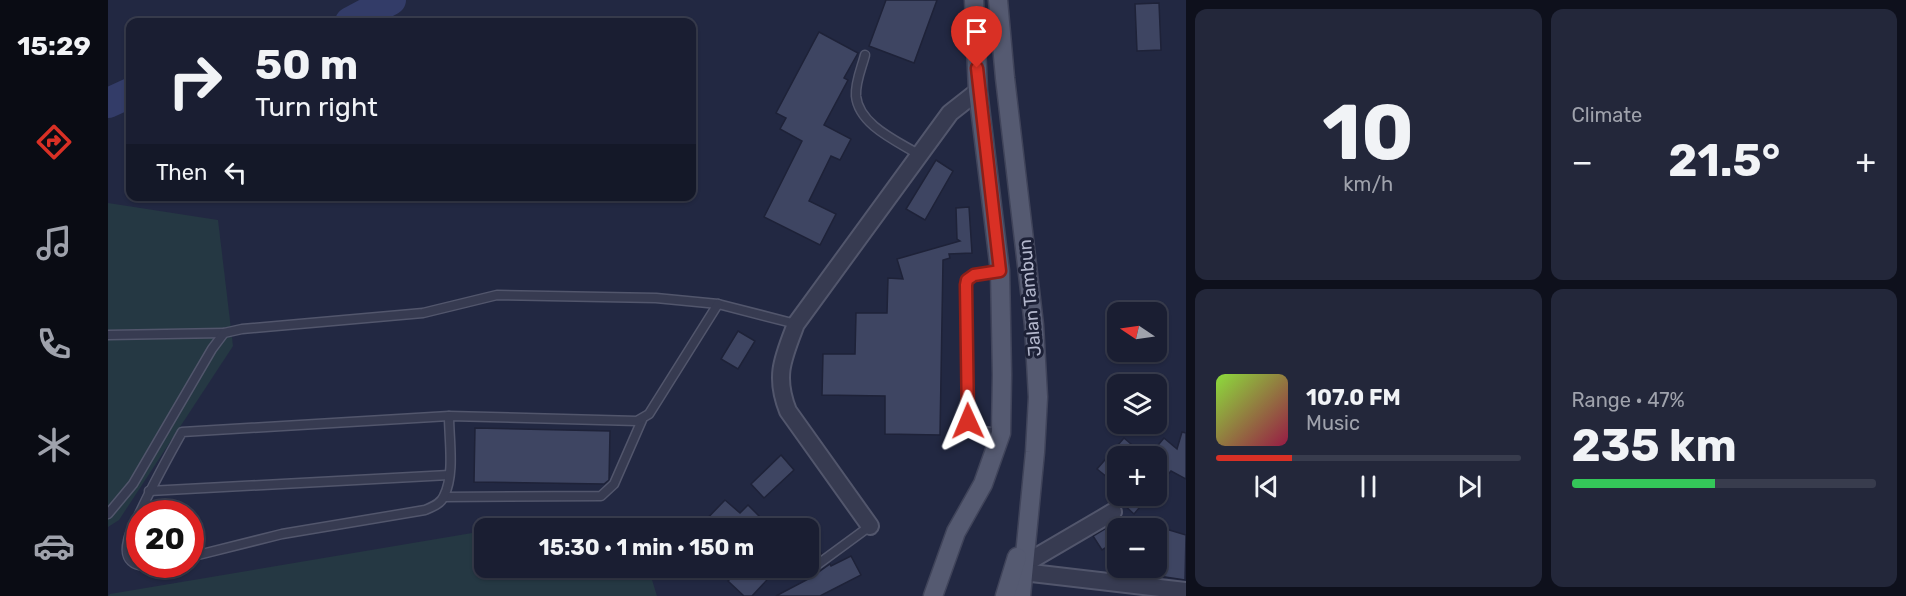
<!DOCTYPE html>
<meta charset="utf-8">
<style>
:root{--surface:#1a1e32;--page:#23273a;--text:#f1f3f6;--muted:#9fa2ac;--line:#383c4d;--accent:#d93025}
body{margin:0;font-family:Rubik,sans-serif;background:var(--page);color:var(--text);height:100vh;display:flex;flex-direction:column;font-size:22px;white-space:nowrap}
*{box-sizing:border-box;margin:0}
p{font-size:20px;color:var(--muted)}
.icon{flex:none;width:33px;height:33px;fill:none;stroke:currentColor;stroke-width:2;stroke-linecap:round;stroke-linejoin:round}
.map{position:relative;flex:1;overflow:hidden}
.drawer{display:flex;flex-direction:column;gap:9px;padding:9px;background:#0e101c;width:720px}
.drawer>*{flex:none}
.banner{position:absolute;left:18px;top:18px;width:570px;height:183px;border-radius:12px;box-shadow:0 2px 4px #0004,0 0 0 2px var(--line);background:#1a1e32;color:var(--text);overflow:hidden}
.needle{width:39px;rotate:283deg}
.controls{position:absolute;left:999px;top:302px;display:grid;gap:12px}
.controls a{display:grid;place-items:center;width:60px;height:60px;border-radius:12px;background:var(--surface);box-shadow:0 2px 4px #0004,0 0 0 2px var(--line);font-size:30px}
.speed{position:absolute;left:18px;top:500px;display:flex;gap:12px;font-size:30px;font-weight:700;text-align:center}
.speed>*{display:grid;place-content:center;width:78px;height:78px;border-radius:50%;background:var(--surface);box-shadow:0 2px 4px #0004,0 0 0 2px var(--line);line-height:1}
.speed .limit{border:9px solid #d22;background:#fff;color:#111}
.pin{position:absolute;display:grid;place-items:center;width:51px;height:51px;color:#fff;margin:-62px -26px;border-radius:50% 50% 50% 0;rotate:-45deg;box-shadow:0 0 6px #0007}
.pin .icon{rotate:45deg}
.me{position:absolute;width:66px;margin:-33px;rotate:359deg;stroke-linejoin:round;filter:drop-shadow(0 0 4px #0008)}
.turn{display:flex;align-items:center;gap:21px;height:126px;padding:0 30px;font-size:27px}
.turn .icon{width:78px;height:78px;stroke-width:2.5}
.turn b{display:block;font-size:42px;line-height:51px}
.then{display:flex;align-items:center;height:57px;padding:0 30px;background:#0003;gap:12px;font-size:22px}
.big{font-size:45px;font-weight:700;line-height:1.1}
.drawer .tile{flex:1;display:flex;flex-direction:column;justify-content:center;gap:9px;min-width:0;padding:0 21px;border-radius:12px;background:var(--page)}
.drawer .dial{align-items:center;gap:0}
.dial b{font-size:78px;line-height:1}
.song{display:flex;align-items:center;gap:18px}
.cover{width:72px;height:72px;border-radius:9px;background:linear-gradient(135deg,hsl(90 70% 55%),hsl(340 70% 35%))}
.played{height:6px;border-radius:3px;background:linear-gradient(90deg,var(--accent) 25%,var(--line) 25%)}
.keys{display:flex;justify-content:space-around;direction:ltr}
.heat{display:flex;justify-content:space-between;align-items:center;font-size:33px;direction:ltr}
.charge{height:9px;border-radius:4px;background:linear-gradient(90deg,#34c759 47%,var(--line) 0)}
.drawer .tiles{flex:1;display:grid;gap:9px;grid-template-columns:repeat(2,1fr)}
.trip{position:absolute;left:366px;top:518px;width:345px;height:60px;border-radius:12px;background:var(--surface);box-shadow:0 2px 4px #0004,0 0 0 2px var(--line);font-weight:700;line-height:60px;text-align:center}
main{display:flex;flex:1;min-height:0}
.dock{display:flex;flex-direction:column;width:108px;justify-content:space-around;align-items:center;background:#0a0c14;color:var(--muted)}
.dock .icon{width:42px;height:42px}
.dock .current{color:var(--accent)}
.dock b{font-size:27px;color:var(--text)}
.map>svg:first-child{display:block}
</style>
<main>
<nav class="dock">
<b>15:29</b>
<svg class="icon current" aria-label="directions" viewBox="0 0 24 24"><path d="M12 3l9 9-9 9-9-9zM9 14v-3h6M13 9l2 2-2 2"/></svg>
<svg class="icon" aria-label="music" viewBox="0 0 24 24"><path d="M9 18V5l10-2v13"/><circle cx="6" cy="18" r="3"/><circle cx="16" cy="16" r="3"/></svg>
<svg class="icon" aria-label="phone" viewBox="0 0 24 24"><path d="M5 4h4l2 5-3 2q2 4 5 5l2-3 5 2v4C11 20 4 13 5 4z"/></svg>
<svg class="icon" aria-label="climate" viewBox="0 0 24 24"><path d="M12 3v18M4 7l16 10M4 17L20 7"/></svg>
<svg class="icon" aria-label="car" viewBox="0 0 24 24"><path d="M5 17H2v-5l4-1 3-4h7l3 4 3 1v5h-3M9 17h6M6 11h13"/><circle cx="7" cy="17" r="2"/><circle cx="17" cy="17" r="2"/></svg>
</nav>
<div class="map">
<svg width="1078" height="596" viewBox="0 0 1078 596">
<rect width="100%" height="100%" fill="#222842"/>
<!-- green -->
<g fill="#253843">
<path d="M0,203L110,220L125,346L11,520L0,527Z"/>
<path d="M376,531V567H540L549,596H0L2,594Z"/>
</g>
<g fill="none" stroke-linecap="round" stroke-linejoin="round">
<!-- river -->
<g stroke="#333c68" stroke-width="30">
<path d="M242,22L283,0"/>
<path d="M0,103L22,93"/>
</g>
</g>
<!-- building -->
<g fill="#3e4562" stroke="#1e2238" stroke-width="1.5">
<path d="M778,0H829L806,63L761,46Z"/>
<path d="M1051,3L1053,50L1029,51L1027,4Z"/>
<path d="M711,32L750,53L736,78L740,80L716,125L743,139L732,160L723,156L701,201L728,214L712,245L656,217L694,141L672,129L678,118L668,113Z"/>
<path d="M828,160L845,171L817,220L798,209Z"/>
<path d="M861,207L864,253L841,254L842,258L835,260L832,435L777,434V396L714,395L715,354H747L748,313H779L780,278L795,279L789,259L852,241L849,239L848,208Z"/>
<path d="M630,331L647,341L630,369L613,359Z"/>
<path d="M367,428L502,431L501,480L496,484L366,482Z"/>
<path d="M1074,432L1078,433V479L1063,471L1048,488V456H1041L1056,438L1069,449Z"/>
<path d="M1016,438L1037,456H1010V486L989,469Z"/>
<path d="M673,455L686,470L656,498L643,484Z"/>
<path d="M1005,495H1042L1026,514Z"/>
<path d="M617,500L632,513L640,505L663,528H590Z"/>
<path d="M1005,524L1010,531V540L994,550L985,536Z"/>
<path d="M1048,526L1078,535L1077,580L1044,575L1048,567L1053,546L1048,544Z"/>
<path d="M700,537L714,554L700,563Z"/>
<path d="M743,556L753,575L712,596H668L702,578L722,564L723,566Z"/>
<path d="M612,567H671L644,596H636L620,581L623,578Z"/>
</g>
<g fill="none" stroke-linecap="round" stroke-linejoin="round">
<defs>
<g id="lane">
<path d="M757,55C754,67 747,82 748,96C751,125 789,141 810,154"/>
<path d="M892,271L866,275L859,280L858,285L860,421L864,430L892,433"/>
<path d="M0,335L116,333"/>
<path d="M41,491L341,475"/>
<path d="M336,497L493,496L506,484L534,420"/>
<path d="M0,514L25,484L104,349L116,333L134,329L315,313L389,295L548,298L610,304L688,324"/>
<path d="M82,557L174,534L317,510C324,507 333,504 336,496C347,474 341,440 341,416"/>
<path d="M56,564C38,569 13,568 20,541C21,533 26,526 29,519C42,489 58,461 74,432L341,416L529,421L541,414L610,304"/>
<path d="M698,573L762,526"/>
</g>
<g id="street">
<path d="M762,526L680,411C666,376 675,358 688,324L842,113L870,91"/>
<path d="M918,563L1005,512"/>
<path d="M915,572L1078,591"/>
</g>
<g id="primary">
<path d="M890,0L897,78L926,325L930,397L927,452L913,596"/>
<path d="M825,596L848,532L875,484L893,433L894,375L892,271L870,91L866,0"/>
<path d="M897,596L909,557"/>
</g>
</defs>
<!-- lane casing -->
<use href="#lane" stroke="#52566c" stroke-width="11"/>
<!-- street casing -->
<use href="#street" stroke="#52566c" stroke-width="20"/>
<!-- primary casing -->
<use href="#primary" stroke="#40445a" stroke-width="21"/>
<!-- lane -->
<use href="#lane" stroke="#373b51" stroke-width="8"/>
<!-- street -->
<use href="#street" stroke="#373b51" stroke-width="16"/>
<!-- primary -->
<use href="#primary" stroke="#555a71" stroke-width="18"/>
</g>
<g fill="none" stroke-linecap="round" stroke-linejoin="round">
<defs>
<path id="route" d="M860,421L858,285L859,280L866,275L892,271L869,68"/>
</defs>
<!-- route casing -->
<use href="#route" stroke="#8d1f18" stroke-width="15"/>
<!-- route -->
<use href="#route" stroke="#d93025" stroke-width="10"/>
</g>
<g text-anchor="middle" stroke-width="6" stroke-linejoin="round" paint-order="stroke">
<!-- street labels -->
<g font-size="18" fill="#b3b7cc" stroke="#1c2036">
<text transform="translate(922 298) rotate(-95)" y="6">Jalan Tambun</text>
</g>
</g>
</svg>
<div class="controls">
<a><svg class="needle" viewBox="-14 -14 28 28"><path d="M0-13l5 13h-10z" fill="#e53935"/><path d="M0 13l5-13h-10z" fill="#9fa2ac"/></svg></a>
<a><svg class="icon" aria-label="layers" viewBox="0 0 24 24"><path d="M12 4l9 5-9 5-9-5zM3 14l9 5 9-5"/></svg></a>
<a>+</a>
<a>−</a>
</div>
<div class="speed"><div class="limit">20</div></div>
<div class="pin" style="left:869px;top:68px;background:#d93025"><svg class="icon" aria-label="arrive" viewBox="0 0 24 24"><path d="M6 21V4h12l-3 4 3 4H6"/></svg></div>
<svg class="me" style="left:860px;top:421px" viewBox="-20 -20 40 40"><path d="M0-17L14 15 0 8-14 15z" fill="#d93025" stroke="#fff" stroke-width="4"/></svg>
<div class="trip">15:30 · 1 min · 150 m</div>
<div class="banner">
<div class="turn"><svg class="icon" aria-label="right" viewBox="0 0 24 24"><path d="M7 20v-9h11M14 6l5 5-5 5"/></svg><div><b>50 m</b>Turn right</div></div>
<div class="then">Then<svg class="icon" aria-label="left" viewBox="0 0 24 24"><path d="M17 20v-9H6M10 6l-5 5 5 5"/></svg></div>
</div>
</div>
<section class="drawer">
<div class="tiles">
<div class="tile dial"><b>10</b><p>km/h</p></div>
<div class="tile"><p>Climate</p>
<div class="heat"><a>−</a><b class="big">21.5°</b><a>+</a></div>
</div>
<div class="tile">
<div class="song"><i class="cover"></i><div><b>107.0 FM</b><p>Music</p></div></div>
<div class="played"></div>
<div class="keys"><svg class="icon" aria-label="previous" viewBox="0 0 24 24"><path d="M18 5L8 12l10 7zM5 5v14"/></svg><svg class="icon" aria-label="pause" viewBox="0 0 24 24"><path d="M8 5v14M16 5v14"/></svg><svg class="icon" aria-label="next" viewBox="0 0 24 24"><path d="M6 5l10 7-10 7zM19 5v14"/></svg></div>
</div>
<div class="tile"><p>Range · 47%</p><b class="big">235 km</b><div class="charge"></div></div>
</div>
</section>
</main>
